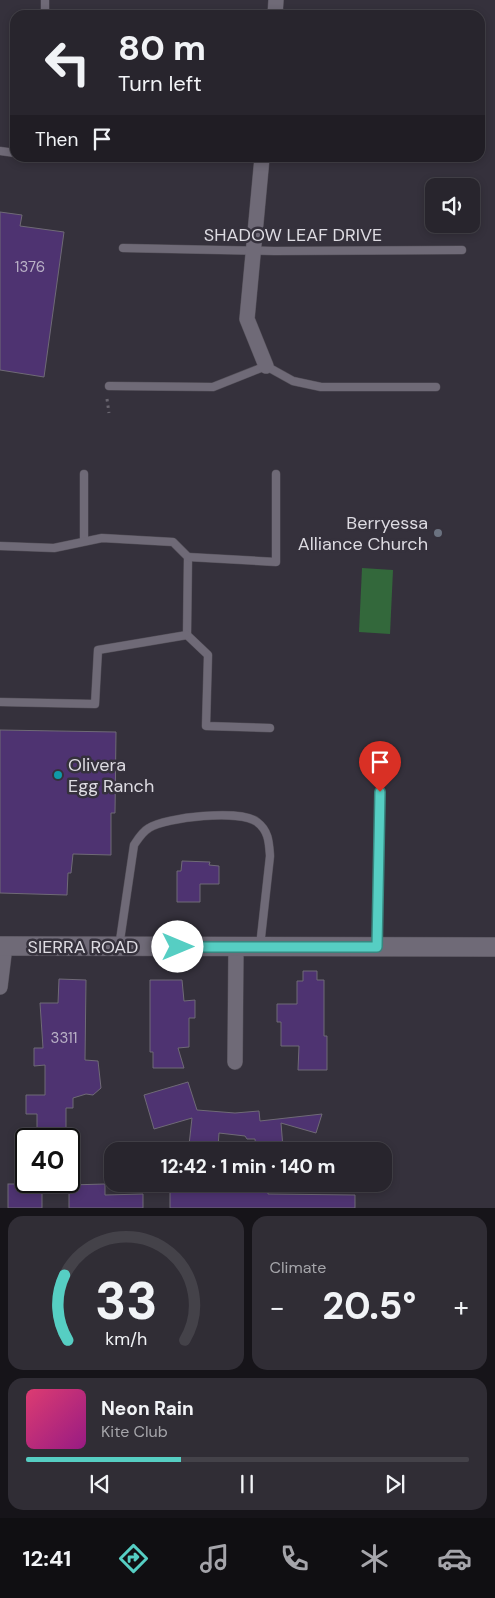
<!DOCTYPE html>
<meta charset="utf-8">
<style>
:root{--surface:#28252d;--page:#302d35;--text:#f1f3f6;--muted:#a5a5aa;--line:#444249;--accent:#56cec3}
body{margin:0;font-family:"DM Sans",sans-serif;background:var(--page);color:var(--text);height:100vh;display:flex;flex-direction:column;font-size:19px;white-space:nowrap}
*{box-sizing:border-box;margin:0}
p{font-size:16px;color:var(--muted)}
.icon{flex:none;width:28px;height:28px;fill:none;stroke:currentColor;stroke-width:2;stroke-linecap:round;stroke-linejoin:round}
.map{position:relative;height:1208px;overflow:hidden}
.sheet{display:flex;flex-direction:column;gap:8px;padding:8px;background:#161419;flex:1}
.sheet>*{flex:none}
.top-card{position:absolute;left:10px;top:10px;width:475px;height:152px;border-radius:15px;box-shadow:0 2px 8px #0003,0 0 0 1px var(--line);background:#28252d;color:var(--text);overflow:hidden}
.buttons{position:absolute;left:425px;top:178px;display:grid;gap:10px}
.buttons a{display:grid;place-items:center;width:55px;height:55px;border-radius:10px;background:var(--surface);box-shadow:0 2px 8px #0003,0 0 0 1px var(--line);font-size:25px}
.speed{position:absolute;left:15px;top:1128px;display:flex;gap:10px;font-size:25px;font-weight:700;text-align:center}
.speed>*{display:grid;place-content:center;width:65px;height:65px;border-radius:50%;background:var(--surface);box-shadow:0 2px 8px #0003,0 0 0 1px var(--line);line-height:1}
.speed .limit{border:2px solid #111;border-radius:8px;background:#fff;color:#111}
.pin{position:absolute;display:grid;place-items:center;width:42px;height:42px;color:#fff;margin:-51px -21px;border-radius:50% 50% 50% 0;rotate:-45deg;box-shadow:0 0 5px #0007}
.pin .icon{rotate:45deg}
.me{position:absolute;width:55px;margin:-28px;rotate:90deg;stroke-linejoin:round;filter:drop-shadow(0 0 4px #0008)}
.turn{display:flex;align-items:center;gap:18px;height:105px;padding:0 25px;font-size:22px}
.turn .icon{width:65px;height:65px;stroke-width:2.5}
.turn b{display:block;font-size:35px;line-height:42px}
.then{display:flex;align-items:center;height:48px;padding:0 25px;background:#0003;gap:10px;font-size:19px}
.big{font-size:38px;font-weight:700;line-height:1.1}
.sheet .tile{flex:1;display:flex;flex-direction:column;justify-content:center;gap:8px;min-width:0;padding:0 18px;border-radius:15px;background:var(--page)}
.sheet .dial{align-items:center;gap:0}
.dial svg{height:130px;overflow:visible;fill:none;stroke:var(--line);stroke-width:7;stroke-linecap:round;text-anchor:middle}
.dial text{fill:var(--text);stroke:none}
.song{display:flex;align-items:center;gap:15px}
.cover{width:60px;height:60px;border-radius:8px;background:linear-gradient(135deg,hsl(340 70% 55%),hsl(310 70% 35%))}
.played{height:5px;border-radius:2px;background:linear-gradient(90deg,var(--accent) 35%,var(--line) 35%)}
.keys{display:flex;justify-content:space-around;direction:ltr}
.heat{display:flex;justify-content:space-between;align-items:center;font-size:28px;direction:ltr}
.sheet .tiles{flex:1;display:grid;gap:8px;grid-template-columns:1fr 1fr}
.tile:last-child{grid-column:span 2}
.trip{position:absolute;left:104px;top:1142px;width:288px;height:50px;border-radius:15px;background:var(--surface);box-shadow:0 2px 8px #0003,0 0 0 1px var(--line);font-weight:700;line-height:50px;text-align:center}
.menu{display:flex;height:80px;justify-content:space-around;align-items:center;background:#100f12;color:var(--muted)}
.menu .icon{width:35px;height:35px}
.menu .on{color:var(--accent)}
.menu b{font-size:22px;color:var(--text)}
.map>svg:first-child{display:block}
</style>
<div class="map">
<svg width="495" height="1208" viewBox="0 0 495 1208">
<rect width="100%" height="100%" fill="#35313c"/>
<!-- green -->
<path fill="#33683b" d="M362,568L393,570L390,634L359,632Z"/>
<!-- building -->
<g fill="#4e3371" stroke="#6f6a76">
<path d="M0,212L22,215L20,226L64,232L44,377L0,370Z"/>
<path d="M0,730L116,732L115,813H111V855L73,854L71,873H68L67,895L0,893Z"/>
<path d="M182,861L210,862L209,865L219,866V884H200V902H177V871H181Z"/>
<path d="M303,971H317V980H324V1036H327V1070H298L299,1046H281V1022H277V1004H297V981H303Z"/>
<path d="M59,979L86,980L85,1060L98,1061L101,1088L93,1095L86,1094L73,1098V1108H66V1139H37V1114H26V1095H45V1065L34,1066V1048H43L40,1003H58Z"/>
<path d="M150,980H182L184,1001L195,1000V1018H189V1047L178,1048L184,1068H153V1052H150Z"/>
<path d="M188,1082L197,1110L235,1113L259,1111L260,1121L322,1114L316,1133L281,1123L283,1148L256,1150L255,1139H247L245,1136L219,1133L218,1148L189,1145L192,1118L154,1129L144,1095Z"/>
<rect x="8" y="1184" width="34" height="24"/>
<path d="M105,1184V1195L143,1194V1208H69V1185Z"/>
<path d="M170,1184H268V1194L355,1195V1208H170Z"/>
</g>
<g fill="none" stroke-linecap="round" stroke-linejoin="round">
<defs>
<g id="service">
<path d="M45,15V0"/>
<path d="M0,151L15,153"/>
<path d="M123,248L274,251L462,250"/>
<path d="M109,386L213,387L266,366L293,381L321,387H436"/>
<path d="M84,474V541"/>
<path d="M0,546L54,548L102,538L173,542L188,557L187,635"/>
<path d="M188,557L276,562V474"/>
<path d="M187,635L208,655L206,726L270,728"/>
<path d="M0,702L95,704L98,650L187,635"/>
<path d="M119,947L134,845C138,839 142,832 149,828C166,817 241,809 257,822C269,831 269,843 270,856L260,946"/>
<path d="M377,947L380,792"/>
</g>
<g id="minor">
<path d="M275,15L276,0"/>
<path d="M262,158L247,319L266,366"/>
<path d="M0,987L5,946"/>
<path d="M235,1062L236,947"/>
</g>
<path id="tertiary" d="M0,946L495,947"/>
</defs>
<!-- service casing -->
<use href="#service" stroke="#534f58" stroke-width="9"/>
<!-- minor casing -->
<use href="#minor" stroke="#534f58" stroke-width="16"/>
<!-- tertiary casing -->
<use href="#tertiary" stroke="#534f58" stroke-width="20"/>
<!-- path -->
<path stroke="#69656f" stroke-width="3" stroke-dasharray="2.5 4" stroke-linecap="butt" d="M107,399L109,413"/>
<!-- service -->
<use href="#service" stroke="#6f6a77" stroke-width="8"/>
<!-- minor -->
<use href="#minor" stroke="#6f6a77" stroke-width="15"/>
<!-- tertiary -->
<use href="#tertiary" stroke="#6f6a77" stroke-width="19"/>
</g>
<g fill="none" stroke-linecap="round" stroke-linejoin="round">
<defs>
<path id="route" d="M178,947H377L380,792"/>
</defs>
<!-- route casing -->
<use href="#route" stroke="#38867f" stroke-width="12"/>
<!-- route -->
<use href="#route" stroke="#56cec3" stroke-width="9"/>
</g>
<!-- markers -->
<circle fill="#6b7280" stroke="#35313c" stroke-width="2" cx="438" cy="533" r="5"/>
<circle fill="#0f9aa8" stroke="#35313c" stroke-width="2" cx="58" cy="775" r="5"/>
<g text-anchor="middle" stroke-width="5" stroke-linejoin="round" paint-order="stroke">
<!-- number labels -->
<g font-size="15" fill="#b9b1c6">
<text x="30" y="272">1376</text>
<text x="64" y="1043">3311</text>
</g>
<!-- street labels -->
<g font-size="18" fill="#dddbe2" stroke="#35313c">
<text x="293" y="241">SHADOW LEAF DRIVE</text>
<text x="83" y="953">SIERRA ROAD</text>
</g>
<!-- poi labels -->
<g font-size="18" fill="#dddbe2" stroke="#35313c" text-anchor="end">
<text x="428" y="529">Berryessa<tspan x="428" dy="21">Alliance Church</tspan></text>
<text x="68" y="771" text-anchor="start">Olivera<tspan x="68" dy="21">Egg Ranch</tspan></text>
</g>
</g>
</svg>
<div class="buttons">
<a><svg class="icon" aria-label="sound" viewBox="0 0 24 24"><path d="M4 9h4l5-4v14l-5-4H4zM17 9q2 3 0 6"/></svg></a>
</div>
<div class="speed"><div class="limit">40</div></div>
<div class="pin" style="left:380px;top:792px;background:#d93025"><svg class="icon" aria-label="arrive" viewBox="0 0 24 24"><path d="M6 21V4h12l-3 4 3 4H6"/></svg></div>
<svg class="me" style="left:178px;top:947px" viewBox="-20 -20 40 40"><circle r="19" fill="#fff"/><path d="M0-13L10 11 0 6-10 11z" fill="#56cec3"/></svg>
<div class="trip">12:42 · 1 min · 140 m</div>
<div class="top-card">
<div class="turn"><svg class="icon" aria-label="left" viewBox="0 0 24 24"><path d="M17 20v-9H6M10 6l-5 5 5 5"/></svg><div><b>80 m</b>Turn left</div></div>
<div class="then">Then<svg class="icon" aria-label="arrive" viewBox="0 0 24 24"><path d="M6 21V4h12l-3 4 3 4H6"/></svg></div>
</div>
</div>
<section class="sheet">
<div class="tiles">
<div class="tile dial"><svg viewBox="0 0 100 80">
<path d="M14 69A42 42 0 1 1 86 69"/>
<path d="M14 69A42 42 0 0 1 12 29" stroke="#56cec3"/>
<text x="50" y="56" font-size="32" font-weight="700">33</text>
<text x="50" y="72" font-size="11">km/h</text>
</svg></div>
<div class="tile"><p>Climate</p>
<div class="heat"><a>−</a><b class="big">20.5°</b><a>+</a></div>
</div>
<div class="tile">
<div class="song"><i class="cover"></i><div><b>Neon Rain</b><p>Kite Club</p></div></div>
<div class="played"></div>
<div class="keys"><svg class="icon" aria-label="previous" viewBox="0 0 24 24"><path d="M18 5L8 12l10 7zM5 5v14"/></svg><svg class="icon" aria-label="pause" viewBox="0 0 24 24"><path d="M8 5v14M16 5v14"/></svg><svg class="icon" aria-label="next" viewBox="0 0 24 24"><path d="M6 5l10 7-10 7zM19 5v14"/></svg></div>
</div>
</div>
</section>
<nav class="menu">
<b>12:41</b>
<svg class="icon on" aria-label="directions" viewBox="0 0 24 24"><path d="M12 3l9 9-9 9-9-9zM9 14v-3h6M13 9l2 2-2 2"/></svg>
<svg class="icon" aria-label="music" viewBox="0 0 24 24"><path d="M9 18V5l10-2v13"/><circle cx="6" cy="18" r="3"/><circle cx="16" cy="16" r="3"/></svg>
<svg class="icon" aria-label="phone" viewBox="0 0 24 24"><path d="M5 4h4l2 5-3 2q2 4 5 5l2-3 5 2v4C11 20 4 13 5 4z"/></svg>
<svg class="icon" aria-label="climate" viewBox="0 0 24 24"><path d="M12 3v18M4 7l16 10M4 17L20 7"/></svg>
<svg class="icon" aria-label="car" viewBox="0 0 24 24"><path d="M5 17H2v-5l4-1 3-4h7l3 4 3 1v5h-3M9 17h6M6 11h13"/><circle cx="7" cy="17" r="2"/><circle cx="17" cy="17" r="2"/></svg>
</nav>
